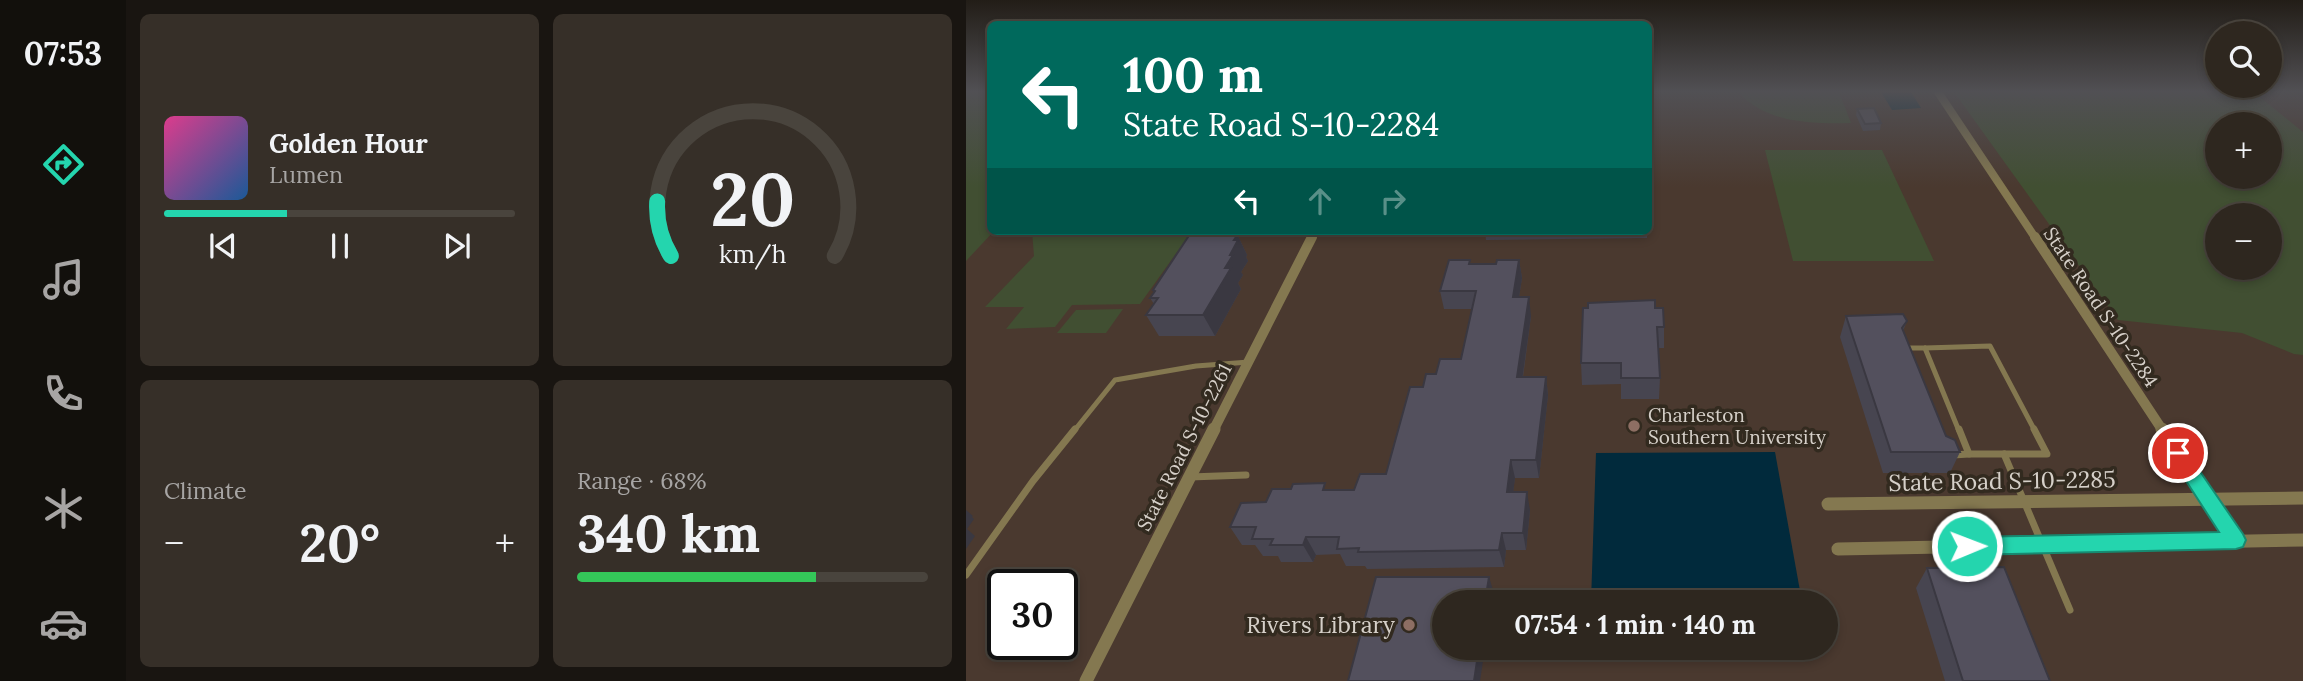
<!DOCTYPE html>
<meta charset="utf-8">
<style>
:root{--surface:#2e271f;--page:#362f28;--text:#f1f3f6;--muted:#a7a5a4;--line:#49443d;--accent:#24d5ae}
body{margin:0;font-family:Lora,serif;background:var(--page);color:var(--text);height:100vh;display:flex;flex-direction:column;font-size:26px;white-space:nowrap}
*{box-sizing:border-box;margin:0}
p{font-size:23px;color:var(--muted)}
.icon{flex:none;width:38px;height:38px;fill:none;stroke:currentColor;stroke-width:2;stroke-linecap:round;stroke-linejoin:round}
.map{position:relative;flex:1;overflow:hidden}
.details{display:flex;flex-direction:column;gap:14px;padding:14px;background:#191511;width:840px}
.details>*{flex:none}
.banner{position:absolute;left:21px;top:21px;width:665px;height:214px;border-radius:10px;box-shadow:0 4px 10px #0003,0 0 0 2px var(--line);background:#00695c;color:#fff;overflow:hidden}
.tools{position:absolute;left:1239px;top:21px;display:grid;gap:14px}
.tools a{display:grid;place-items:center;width:77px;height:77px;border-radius:50%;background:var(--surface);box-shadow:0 4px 10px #0003,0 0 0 2px var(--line);font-size:35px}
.speed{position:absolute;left:21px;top:569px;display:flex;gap:14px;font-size:35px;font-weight:700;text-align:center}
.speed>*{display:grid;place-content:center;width:91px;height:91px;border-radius:50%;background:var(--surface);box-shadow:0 4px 10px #0003,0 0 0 2px var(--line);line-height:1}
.speed .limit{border:4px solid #111;border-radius:10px;background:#fff;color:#111}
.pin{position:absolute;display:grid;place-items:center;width:60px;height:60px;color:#fff;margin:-30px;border:4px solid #fff;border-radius:50%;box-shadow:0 2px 7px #0007}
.me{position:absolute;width:77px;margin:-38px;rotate:89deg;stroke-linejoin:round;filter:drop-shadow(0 0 5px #0008)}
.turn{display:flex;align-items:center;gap:24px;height:147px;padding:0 21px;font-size:32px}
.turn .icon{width:91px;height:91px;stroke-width:2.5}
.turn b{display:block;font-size:49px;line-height:60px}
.lanes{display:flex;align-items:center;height:66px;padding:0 21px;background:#0003;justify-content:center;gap:35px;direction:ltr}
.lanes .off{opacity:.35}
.big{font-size:52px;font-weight:700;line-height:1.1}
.details .widget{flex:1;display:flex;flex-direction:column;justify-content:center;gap:10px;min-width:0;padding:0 24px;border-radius:10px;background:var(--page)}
.details .dial{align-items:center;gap:0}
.dial svg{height:182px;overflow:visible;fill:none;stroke:var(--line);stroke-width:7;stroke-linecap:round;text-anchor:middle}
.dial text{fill:var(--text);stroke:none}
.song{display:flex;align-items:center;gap:21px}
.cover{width:84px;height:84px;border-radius:10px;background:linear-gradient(135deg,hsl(330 70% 55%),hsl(210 70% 35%))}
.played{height:7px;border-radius:4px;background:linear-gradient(90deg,var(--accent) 35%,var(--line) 35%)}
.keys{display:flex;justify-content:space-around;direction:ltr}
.heat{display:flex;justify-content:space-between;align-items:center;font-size:38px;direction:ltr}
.charge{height:10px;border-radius:5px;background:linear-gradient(90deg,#34c759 68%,var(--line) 0)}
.details .tiles{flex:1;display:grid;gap:14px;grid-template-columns:repeat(2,1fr)}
.trip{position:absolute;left:466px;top:590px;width:406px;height:70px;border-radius:35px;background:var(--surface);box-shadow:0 4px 10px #0003,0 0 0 2px var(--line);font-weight:700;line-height:70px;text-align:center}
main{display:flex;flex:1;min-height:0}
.menu{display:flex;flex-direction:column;width:126px;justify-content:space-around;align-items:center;background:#12100c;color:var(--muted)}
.menu .icon{width:49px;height:49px}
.menu .selected{color:var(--accent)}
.menu b{font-size:32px;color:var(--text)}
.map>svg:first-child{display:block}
</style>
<main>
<nav class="menu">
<b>07:53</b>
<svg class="icon selected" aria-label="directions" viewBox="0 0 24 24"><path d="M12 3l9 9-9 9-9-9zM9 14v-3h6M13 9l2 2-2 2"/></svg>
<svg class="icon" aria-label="music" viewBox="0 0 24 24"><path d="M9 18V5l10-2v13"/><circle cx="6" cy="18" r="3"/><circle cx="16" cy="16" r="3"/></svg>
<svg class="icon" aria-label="phone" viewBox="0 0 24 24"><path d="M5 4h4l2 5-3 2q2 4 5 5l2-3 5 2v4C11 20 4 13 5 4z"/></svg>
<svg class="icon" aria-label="climate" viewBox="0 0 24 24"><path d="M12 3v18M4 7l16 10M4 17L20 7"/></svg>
<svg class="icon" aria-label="car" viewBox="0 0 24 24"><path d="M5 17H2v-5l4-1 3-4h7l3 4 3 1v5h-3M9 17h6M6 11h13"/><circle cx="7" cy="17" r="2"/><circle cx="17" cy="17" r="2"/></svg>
</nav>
<section class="details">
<div class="tiles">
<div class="widget">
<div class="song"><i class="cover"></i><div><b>Golden Hour</b><p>Lumen</p></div></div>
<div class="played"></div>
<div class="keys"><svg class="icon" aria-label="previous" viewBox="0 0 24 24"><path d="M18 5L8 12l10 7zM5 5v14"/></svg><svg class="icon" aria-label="pause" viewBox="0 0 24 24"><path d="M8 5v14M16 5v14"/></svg><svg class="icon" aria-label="next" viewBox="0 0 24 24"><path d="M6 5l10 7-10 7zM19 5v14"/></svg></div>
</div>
<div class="widget dial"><svg viewBox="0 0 100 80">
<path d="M14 69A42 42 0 1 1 86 69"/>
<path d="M14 69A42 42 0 0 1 8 45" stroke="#24d5ae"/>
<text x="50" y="56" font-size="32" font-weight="700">20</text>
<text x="50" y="72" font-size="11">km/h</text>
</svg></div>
<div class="widget"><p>Climate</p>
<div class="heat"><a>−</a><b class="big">20°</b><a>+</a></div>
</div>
<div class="widget"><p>Range · 68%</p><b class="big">340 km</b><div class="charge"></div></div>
</div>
</section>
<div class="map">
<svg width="1337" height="681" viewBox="0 0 1337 681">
<rect width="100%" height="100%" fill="#3d3429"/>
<!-- education -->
<path fill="#4a392f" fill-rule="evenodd" d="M0,92H24V231H682L683,92H1329L1337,98V681H0ZM1251,124H1304V177H1251ZM1251,215H1304V268H1251ZM37,584H96V644H37ZM478,602H859V648H478Z"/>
<!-- green -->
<g fill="#414f32" fill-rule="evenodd">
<path d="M0,92H24V231H28L0,261Z"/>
<path d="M773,92H873L885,123C848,124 798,123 773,92Z"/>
<path d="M988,92H1277L1290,94L1337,132V355L1328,354L1276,333L1152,320ZM1304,124V177H1251V124ZM1304,215V268H1251V215Z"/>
<path d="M799,150H916L968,261H827Z"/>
<path d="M66,231H226L174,304L106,305L89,327L40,329L58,307H19L68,256Z"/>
<path d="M157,309L140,333H91L110,310Z"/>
</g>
<!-- water -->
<g fill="#012a3c">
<path d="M915,92H945L955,108L926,110Z"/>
<path d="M809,452L836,602H625L630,453Z"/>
</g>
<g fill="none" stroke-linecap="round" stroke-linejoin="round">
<!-- service-far1 -->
<g stroke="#847850" stroke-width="5">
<path d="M938,348H959"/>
<path d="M959,348L993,431"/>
<path d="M959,348L1024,346L1069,431"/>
<path d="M108,431L149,380L230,366L283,362"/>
</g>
<!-- service -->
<g stroke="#847850" stroke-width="7">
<path d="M993,429L1003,454H1081L1068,429"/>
<path d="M1038,454L1104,610"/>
<path d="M987,455L1003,454"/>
<path d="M224,477L280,475"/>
<path d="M0,575L67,481L109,429"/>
</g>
<!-- minor-far2 -->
<g stroke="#847850" stroke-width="8">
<path d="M972,92L1070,239"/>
<path d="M345,239L349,231"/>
</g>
<!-- minor-far1 -->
<g stroke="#847850" stroke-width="10">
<path d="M1069,237L1197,431"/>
<path d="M247,431L346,237"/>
</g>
<!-- minor -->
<g stroke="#847850" stroke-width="13">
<path d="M1196,429L1270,540"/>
<path d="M862,504L1337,498"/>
<path d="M872,549L1337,540"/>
<path d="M120,681L248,429"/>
</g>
</g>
<!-- wall -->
<g fill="#474550">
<path d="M891,109L915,123L914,130L897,131L890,115Z"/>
<path d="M226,231H275L272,236L281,255L280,257L282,261L275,272L277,275L272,283L275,289L249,336H193L180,315L188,304L184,298L188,292L187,290Z"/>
<path d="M519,231H681V238L520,240Z"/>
<path d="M553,260L556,278L553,297L565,316L557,377H580L582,395L573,478H549L547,492L564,510L560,550H540L538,567L401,569L399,566H380L374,554L350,555L347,562H315L312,556H297L289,545H276L264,527L300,502L362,490H388L420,474L457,387L470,374L495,359L506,309H478L474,291L505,264H530Z"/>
<path d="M689,308L698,327V348H692L694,378L693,399H655V384L616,385L615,363Z"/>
<path d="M880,316L941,321L937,331L980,436L994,452L984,473H917L874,337Z"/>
<path d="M961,568L1084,681H979L950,588Z"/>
</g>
<!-- shaded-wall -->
<g fill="#3a3841">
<path d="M252,231H275L272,236L281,255L280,257L282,261L275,272L277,275L272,283L275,289L249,336L237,315L259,268L264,255L250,234Z"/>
<path d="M553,260L556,278L550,316L547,297Z"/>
<path d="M563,297L565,316L554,395L551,377Z"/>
<path d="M580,377L582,395L573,478L570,460Z"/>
<path d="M545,460L549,478L545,510L541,492Z"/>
<path d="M561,492L564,510L560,550L557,533Z"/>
<path d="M0,510L7,516L6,517L8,519L1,529L9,536L0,549Z"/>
<path d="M536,533L540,550L538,567L533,550Z"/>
<path d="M340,537L350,555L347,562L337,545Z"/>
<path d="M523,577L527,590L525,602H519Z"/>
<path d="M513,648H519L514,681H508Z"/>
</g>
<!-- building -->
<g fill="#53505d" stroke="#3a3841" stroke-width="2">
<path d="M908,108L915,123L899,124L891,109Z"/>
<path d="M226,231H252L250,234H272L268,240H272L264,255H267L259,268H265L237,315H180L192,298H184L189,291L187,290Z"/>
<path d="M483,260H504L503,264H530L531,260H553L547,297H563L551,377H580L570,460H545L541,492H561L557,533H536L533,550L392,552L393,548L371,549L373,537H340L337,545H304L307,539H286L290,527H264L275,503L300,502L306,489H325L327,484L359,483L357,490H388L394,474H420L444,387H457L460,374H470L474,359H495L510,291H474Z"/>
<path d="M689,300V308H697L698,327H691L694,378H655V363H615L617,308H622V303Z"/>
<path d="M937,314L941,321L936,328L980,436L989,440L994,452H925L880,316Z"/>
<path d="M1038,567L1084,681H997L961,568Z"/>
<path d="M410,577H523L519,602H478V648H513L508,681H382Z"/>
</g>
<!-- sky -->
<linearGradient id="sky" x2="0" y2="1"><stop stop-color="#221d17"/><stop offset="0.49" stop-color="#515054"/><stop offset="1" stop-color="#515054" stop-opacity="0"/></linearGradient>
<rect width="1337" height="187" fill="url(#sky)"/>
<!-- route -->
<path fill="#24d5ae" stroke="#178a71" stroke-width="2" d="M1212,446L1218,448L1277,534L1280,540L1277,547L1270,549L1001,555L994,553L991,546L994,540L1001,537L1253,532L1202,453L1205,448Z"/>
<!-- markers -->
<g fill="#8d6e63" stroke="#322a1f" stroke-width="2.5">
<circle cx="668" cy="426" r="7"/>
<circle cx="443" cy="625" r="7"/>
</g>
<g text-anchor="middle" stroke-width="7" stroke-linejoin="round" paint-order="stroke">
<!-- street labels -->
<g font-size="19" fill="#d6d0c9" stroke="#322a1f">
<text transform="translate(1135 307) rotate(56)" y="7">State Road S-10-2284</text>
<text transform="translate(218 447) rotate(-63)" y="7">State Road S-10-2261</text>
</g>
<!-- poi labels -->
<g font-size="19" fill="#d6d0c9" stroke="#322a1f" text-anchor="start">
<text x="682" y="422">Charleston<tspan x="682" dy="22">Southern University</tspan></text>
</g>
<!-- near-street labels -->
<g font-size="23" fill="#d6d0c9" stroke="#322a1f">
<text transform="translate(1036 481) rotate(-1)" y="8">State Road S-10-2285</text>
</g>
<!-- near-poi labels -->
<g font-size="23" fill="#d6d0c9" stroke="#322a1f" text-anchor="end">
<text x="429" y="633">Rivers Library</text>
</g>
</g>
</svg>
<div class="tools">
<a><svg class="icon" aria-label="search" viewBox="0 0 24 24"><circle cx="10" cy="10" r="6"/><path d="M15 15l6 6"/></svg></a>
<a>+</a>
<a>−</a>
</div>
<div class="speed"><div class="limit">30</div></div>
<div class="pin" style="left:1212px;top:453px;background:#d93025"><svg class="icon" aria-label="arrive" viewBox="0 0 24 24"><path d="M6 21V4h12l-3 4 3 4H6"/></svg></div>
<svg class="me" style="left:1001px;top:546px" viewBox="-20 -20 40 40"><circle r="17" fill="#24d5ae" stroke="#fff" stroke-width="3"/><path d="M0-11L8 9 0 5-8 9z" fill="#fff"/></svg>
<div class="trip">07:54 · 1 min · 140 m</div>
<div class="banner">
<div class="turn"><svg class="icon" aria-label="left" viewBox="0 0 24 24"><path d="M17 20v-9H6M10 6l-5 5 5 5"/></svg><div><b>100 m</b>State Road S-10-2284</div></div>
<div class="lanes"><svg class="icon" aria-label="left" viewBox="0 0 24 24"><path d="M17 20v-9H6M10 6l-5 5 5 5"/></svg><svg class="icon off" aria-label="ahead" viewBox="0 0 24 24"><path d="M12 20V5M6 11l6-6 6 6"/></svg><svg class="icon off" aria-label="right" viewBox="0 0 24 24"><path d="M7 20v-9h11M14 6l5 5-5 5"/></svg></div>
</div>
</div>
</main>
